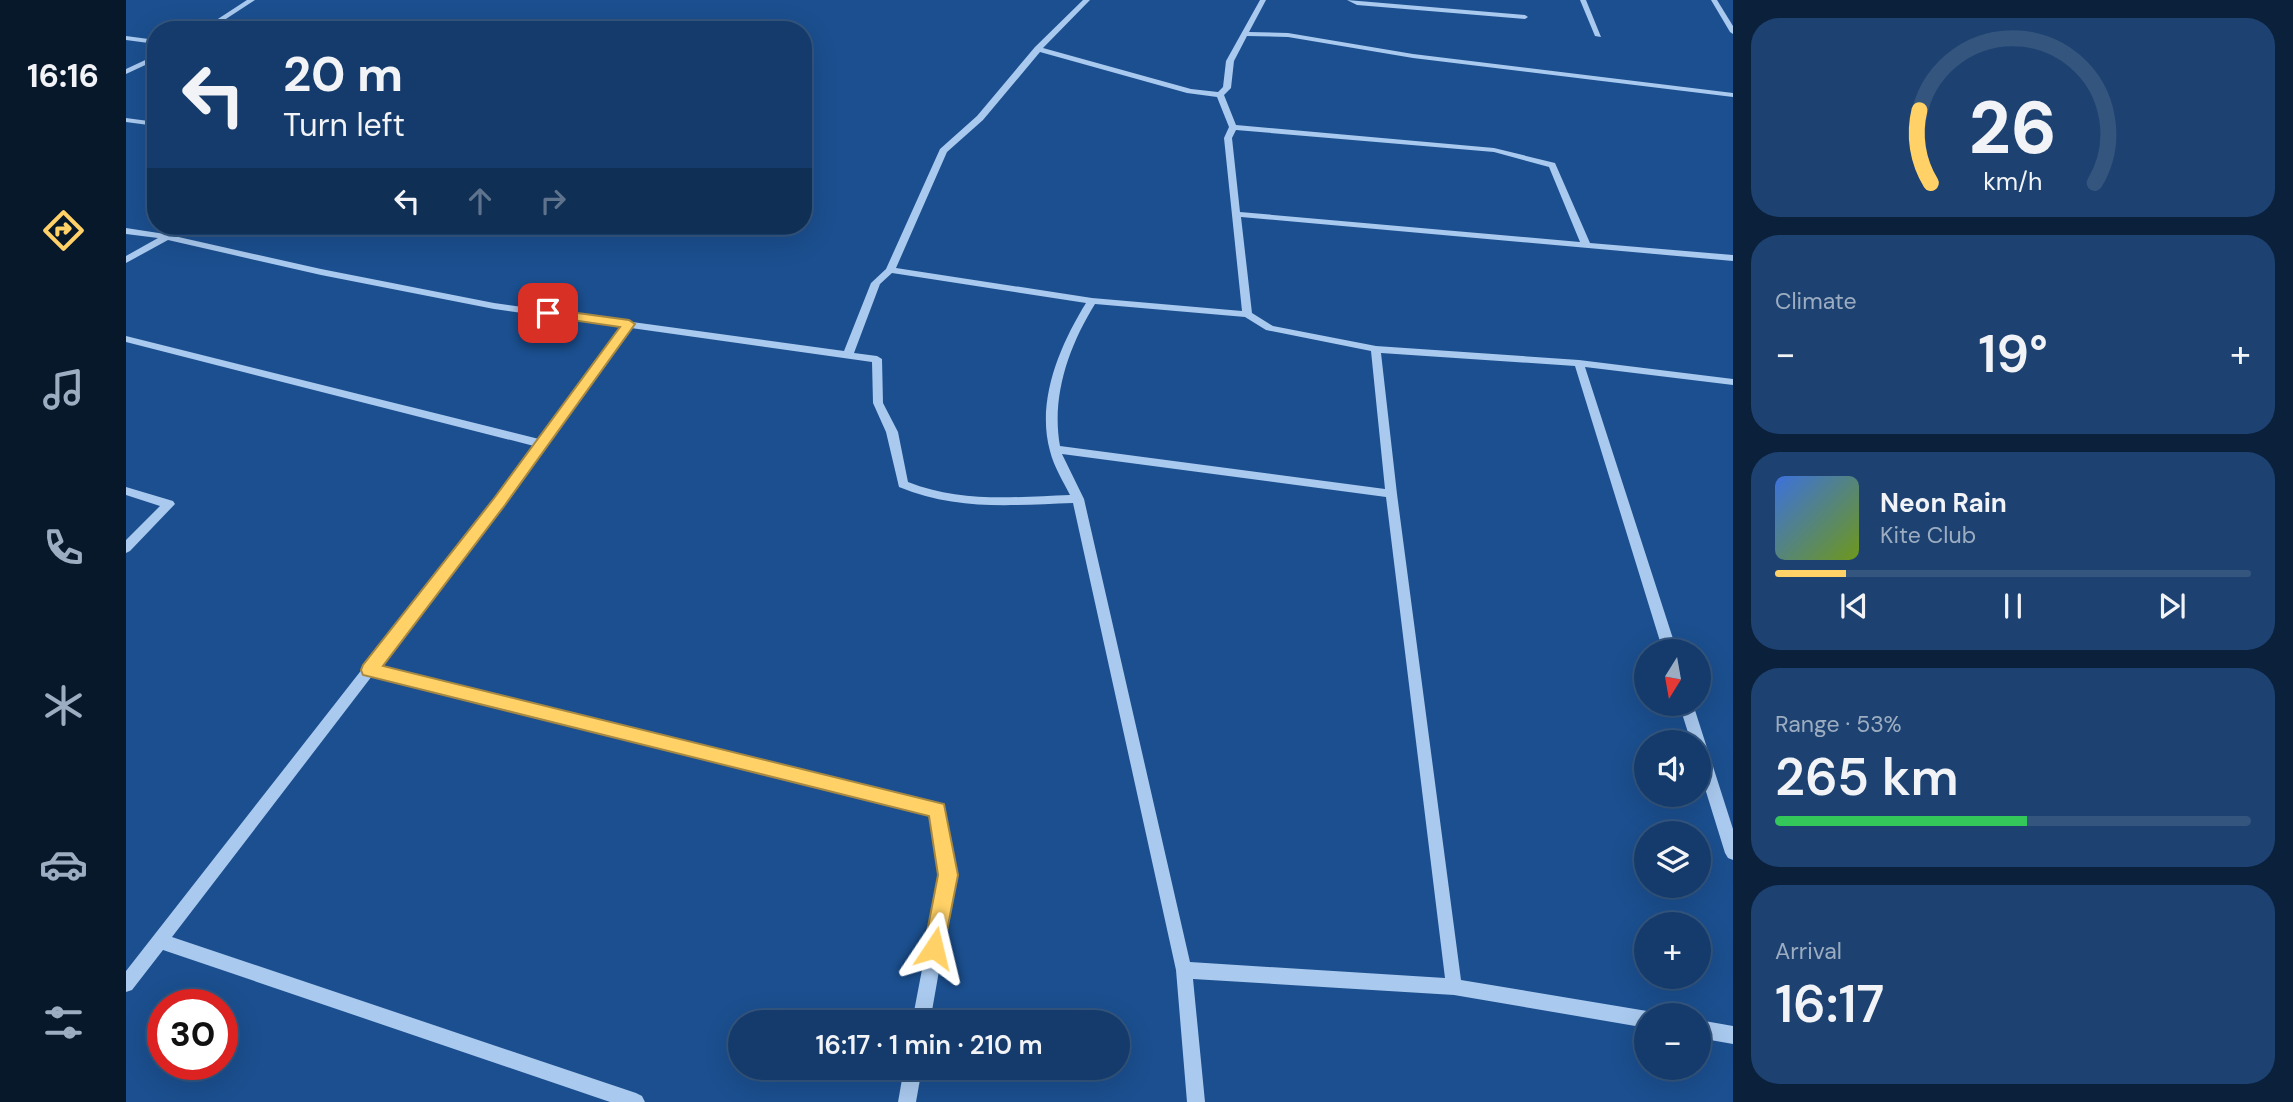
<!DOCTYPE html>
<meta charset="utf-8">
<style>
:root{--surface:#143b6b;--page:#1d4271;--text:#f1f3f6;--muted:#9dadc1;--line:#33557e;--accent:#ffd166}
body{margin:0;font-family:"DM Sans",sans-serif;background:var(--page);color:var(--text);height:100vh;display:flex;flex-direction:column;font-size:26px;white-space:nowrap}
*{box-sizing:border-box;margin:0}
p{font-size:23px;color:var(--muted)}
.icon{flex:none;width:38px;height:38px;fill:none;stroke:currentColor;stroke-width:2;stroke-linecap:round;stroke-linejoin:round}
.map{position:relative;flex:1;overflow:hidden}
.drawer{display:flex;flex-direction:column;gap:18px;padding:18px;background:#0b203b;width:560px}
.drawer>*{flex:none}
.top-card{position:absolute;left:21px;top:21px;width:665px;height:214px;border-radius:28px;box-shadow:0 7px 28px #0002,0 0 0 2px var(--line);background:#143b6b;color:var(--text);overflow:hidden}
.needle{width:46px;rotate:191deg}
.buttons{position:absolute;left:1508px;top:639px;display:grid;gap:14px}
.buttons a{display:grid;place-items:center;width:77px;height:77px;border-radius:50%;background:var(--surface);box-shadow:0 7px 28px #0002,0 0 0 2px var(--line);font-size:35px}
.speed{position:absolute;left:21px;top:989px;display:flex;gap:14px;font-size:35px;font-weight:700;text-align:center}
.speed>*{display:grid;place-content:center;width:91px;height:91px;border-radius:50%;background:var(--surface);box-shadow:0 7px 28px #0002,0 0 0 2px var(--line);line-height:1}
.speed .limit{border:10px solid #d22;background:#fff;color:#111}
.pin{position:absolute;display:grid;place-items:center;width:60px;height:60px;color:#fff;margin:-30px;border-radius:14px;box-shadow:0 4px 10px #0006}
.me{position:absolute;width:77px;margin:-38px;rotate:10deg;stroke-linejoin:round;filter:drop-shadow(0 0 5px #0008)}
.turn{display:flex;align-items:center;gap:24px;height:147px;padding:0 21px;font-size:32px}
.turn .icon{width:91px;height:91px;stroke-width:2.5}
.turn b{display:block;font-size:49px;line-height:60px}
.lanes{display:flex;align-items:center;height:66px;padding:0 21px;background:#0003;justify-content:center;gap:35px;direction:ltr}
.lanes .off{opacity:.35}
.big{font-size:52px;font-weight:600;line-height:1.1}
.drawer .tile{flex:1;display:flex;flex-direction:column;justify-content:center;gap:10px;min-width:0;padding:0 24px;border-radius:28px;background:var(--page)}
.drawer .dial{align-items:center;gap:0}
.dial svg{height:182px;overflow:visible;fill:none;stroke:var(--line);stroke-width:7;stroke-linecap:round;text-anchor:middle}
.dial text{fill:var(--text);stroke:none}
.song{display:flex;align-items:center;gap:21px}
.cover{width:84px;height:84px;border-radius:10px;background:linear-gradient(135deg,hsl(220 70% 55%),hsl(80 70% 35%))}
.played{height:7px;border-radius:4px;background:linear-gradient(90deg,var(--accent) 15%,var(--line) 15%)}
.keys{display:flex;justify-content:space-around;direction:ltr}
.heat{display:flex;justify-content:space-between;align-items:center;font-size:38px;direction:ltr}
.charge{height:10px;border-radius:5px;background:linear-gradient(90deg,#34c759 53%,var(--line) 0)}
.trip{position:absolute;left:602px;top:1010px;width:402px;height:70px;border-radius:35px;background:var(--surface);box-shadow:0 7px 28px #0002,0 0 0 2px var(--line);font-weight:600;line-height:70px;text-align:center}
main{display:flex;flex:1;min-height:0}
.tabs{display:flex;flex-direction:column;width:126px;justify-content:space-around;align-items:center;background:#08182b;color:var(--muted)}
.tabs .icon{width:49px;height:49px}
.tabs .active{color:var(--accent)}
.tabs b{font-size:32px;color:var(--text)}
.map>svg:first-child{display:block}
</style>
<main>
<nav class="tabs">
<b>16:16</b>
<svg class="icon active" aria-label="directions" viewBox="0 0 24 24"><path d="M12 3l9 9-9 9-9-9zM9 14v-3h6M13 9l2 2-2 2"/></svg>
<svg class="icon" aria-label="music" viewBox="0 0 24 24"><path d="M9 18V5l10-2v13"/><circle cx="6" cy="18" r="3"/><circle cx="16" cy="16" r="3"/></svg>
<svg class="icon" aria-label="phone" viewBox="0 0 24 24"><path d="M5 4h4l2 5-3 2q2 4 5 5l2-3 5 2v4C11 20 4 13 5 4z"/></svg>
<svg class="icon" aria-label="climate" viewBox="0 0 24 24"><path d="M12 3v18M4 7l16 10M4 17L20 7"/></svg>
<svg class="icon" aria-label="car" viewBox="0 0 24 24"><path d="M5 17H2v-5l4-1 3-4h7l3 4 3 1v5h-3M9 17h6M6 11h13"/><circle cx="7" cy="17" r="2"/><circle cx="17" cy="17" r="2"/></svg>
<svg class="icon" aria-label="filters" viewBox="0 0 24 24"><path d="M4 7h16M4 17h16"/><circle cx="9" cy="7" r="2"/><circle cx="15" cy="17" r="2"/></svg>
</nav>
<div class="map">
<svg width="1607" height="1102" viewBox="0 0 1607 1102">
<rect width="100%" height="100%" fill="#1b4f8f"/>
<g fill="none" stroke-linecap="round" stroke-linejoin="round">
<!-- minor -->
<g fill="#a9c9ee" fill-rule="evenodd">
<path d="M121,0H129L83,30H75Z"/>
<path d="M957,0H964L917,48L1065,89L1092,92L1097,87L1100,61L1134,0H1140L1123,32L1162,33L1287,54L1607,93V97L1287,58L1162,37L1121,36L1108,61L1105,88L1098,95L1110,125L1368,148L1429,163L1464,243L1607,255V261L1115,217L1126,313L1147,326L1250,346L1453,360L1607,379V385L1459,367L1551,651H1537L1449,366L1255,353L1271,494L1335,980L1521,1011L1527,1015H1521V1028L1328,995L1067,979L1079,1102H1061L1050,970L947,503C886,505 831,511 773,487L760,432L747,403L746,362L505,328L378,504L253,667L816,805L830,875L804,1022H786L814,875L804,815L246,676L46,937L510,1093L516,1096L519,1102H484L37,950L6,990L0,992V971L370,498L408,446L0,342V336L413,439L496,327L368,309L195,275L42,240L0,263V256L32,238L0,234V228L39,234L51,226H61L48,236L195,269L368,303L718,351L745,283L760,269L814,149L851,116L909,47ZM914,52L1061,93L1091,97L1103,127L1098,138L1116,311L966,298L770,268L821,152L857,120ZM1110,130L1368,152L1423,167L1454,242L1114,212L1106,138ZM766,273L960,303C934,345 910,401 924,451C928,467 937,481 944,495C889,497 835,503 782,482L772,432L757,403L756,359L751,356L728,353L754,284ZM969,304L1119,317L1140,330L1245,351L1259,489L934,446C925,396 943,346 969,304ZM936,454L1260,497L1319,978L1064,962L958,499Z"/>
<path d="M1221,0L1399,15L1402,17L1399,19L1231,5Z"/>
<path d="M1454,0H1460L1475,37L1469,36Z"/>
<path d="M1585,0H1591L1607,26V34L1604,32Z"/>
<path d="M0,36L30,40V44L0,40Z"/>
<path d="M30,55V60L0,74V69Z"/>
<path d="M0,118L30,122V126L0,122Z"/>
<path d="M0,487L47,501L49,504L4,551L0,553V540L34,506L0,495Z"/>
<path d="M1553,704H1567L1607,829V860L1602,858L1599,853L1573,769V742H1565Z"/>
<path d="M1573,1020L1607,1026V1044L1573,1038Z"/>
<path d="M778,1068H796L790,1102H772Z"/>
</g>
</g>
<!-- route -->
<path fill="#ffd166" stroke="#a68842" stroke-width="2" d="M422,309L503,320L509,324L379,505L257,666L818,804L832,875L816,956L808,959L801,956L798,948L812,875L803,816L237,675L235,670L237,665L369,497L494,327L418,316V311Z"/>
</svg>
<div class="buttons">
<a><svg class="needle" viewBox="-14 -14 28 28"><path d="M0-13l5 13h-10z" fill="#e53935"/><path d="M0 13l5-13h-10z" fill="#9dadc1"/></svg></a>
<a><svg class="icon" aria-label="sound" viewBox="0 0 24 24"><path d="M4 9h4l5-4v14l-5-4H4zM17 9q2 3 0 6"/></svg></a>
<a><svg class="icon" aria-label="layers" viewBox="0 0 24 24"><path d="M12 4l9 5-9 5-9-5zM3 14l9 5 9-5"/></svg></a>
<a>+</a>
<a>−</a>
</div>
<div class="speed"><div class="limit">30</div></div>
<div class="pin" style="left:422px;top:313px;background:#d93025"><svg class="icon" aria-label="arrive" viewBox="0 0 24 24"><path d="M6 21V4h12l-3 4 3 4H6"/></svg></div>
<svg class="me" style="left:808px;top:948px" viewBox="-20 -20 40 40"><path d="M0-17L14 15 0 8-14 15z" fill="#ffd166" stroke="#fff" stroke-width="4"/></svg>
<div class="trip">16:17 · 1 min · 210 m</div>
<div class="top-card">
<div class="turn"><svg class="icon" aria-label="left" viewBox="0 0 24 24"><path d="M17 20v-9H6M10 6l-5 5 5 5"/></svg><div><b>20 m</b>Turn left</div></div>
<div class="lanes"><svg class="icon" aria-label="left" viewBox="0 0 24 24"><path d="M17 20v-9H6M10 6l-5 5 5 5"/></svg><svg class="icon off" aria-label="ahead" viewBox="0 0 24 24"><path d="M12 20V5M6 11l6-6 6 6"/></svg><svg class="icon off" aria-label="right" viewBox="0 0 24 24"><path d="M7 20v-9h11M14 6l5 5-5 5"/></svg></div>
</div>
</div>
<section class="drawer">
<div class="tile dial"><svg viewBox="0 0 100 80">
<path d="M14 69A42 42 0 1 1 86 69"/>
<path d="M14 69A42 42 0 0 1 9 37" stroke="#ffd166"/>
<text x="50" y="56" font-size="32" font-weight="700">26</text>
<text x="50" y="72" font-size="11">km/h</text>
</svg></div>
<div class="tile"><p>Climate</p>
<div class="heat"><a>−</a><b class="big">19°</b><a>+</a></div>
</div>
<div class="tile">
<div class="song"><i class="cover"></i><div><b>Neon Rain</b><p>Kite Club</p></div></div>
<div class="played"></div>
<div class="keys"><svg class="icon" aria-label="previous" viewBox="0 0 24 24"><path d="M18 5L8 12l10 7zM5 5v14"/></svg><svg class="icon" aria-label="pause" viewBox="0 0 24 24"><path d="M8 5v14M16 5v14"/></svg><svg class="icon" aria-label="next" viewBox="0 0 24 24"><path d="M6 5l10 7-10 7zM19 5v14"/></svg></div>
</div>
<div class="tile"><p>Range · 53%</p><b class="big">265 km</b><div class="charge"></div></div>
<div class="tile"><p>Arrival</p><b class="big">16:17</b></div>
</section>
</main>
